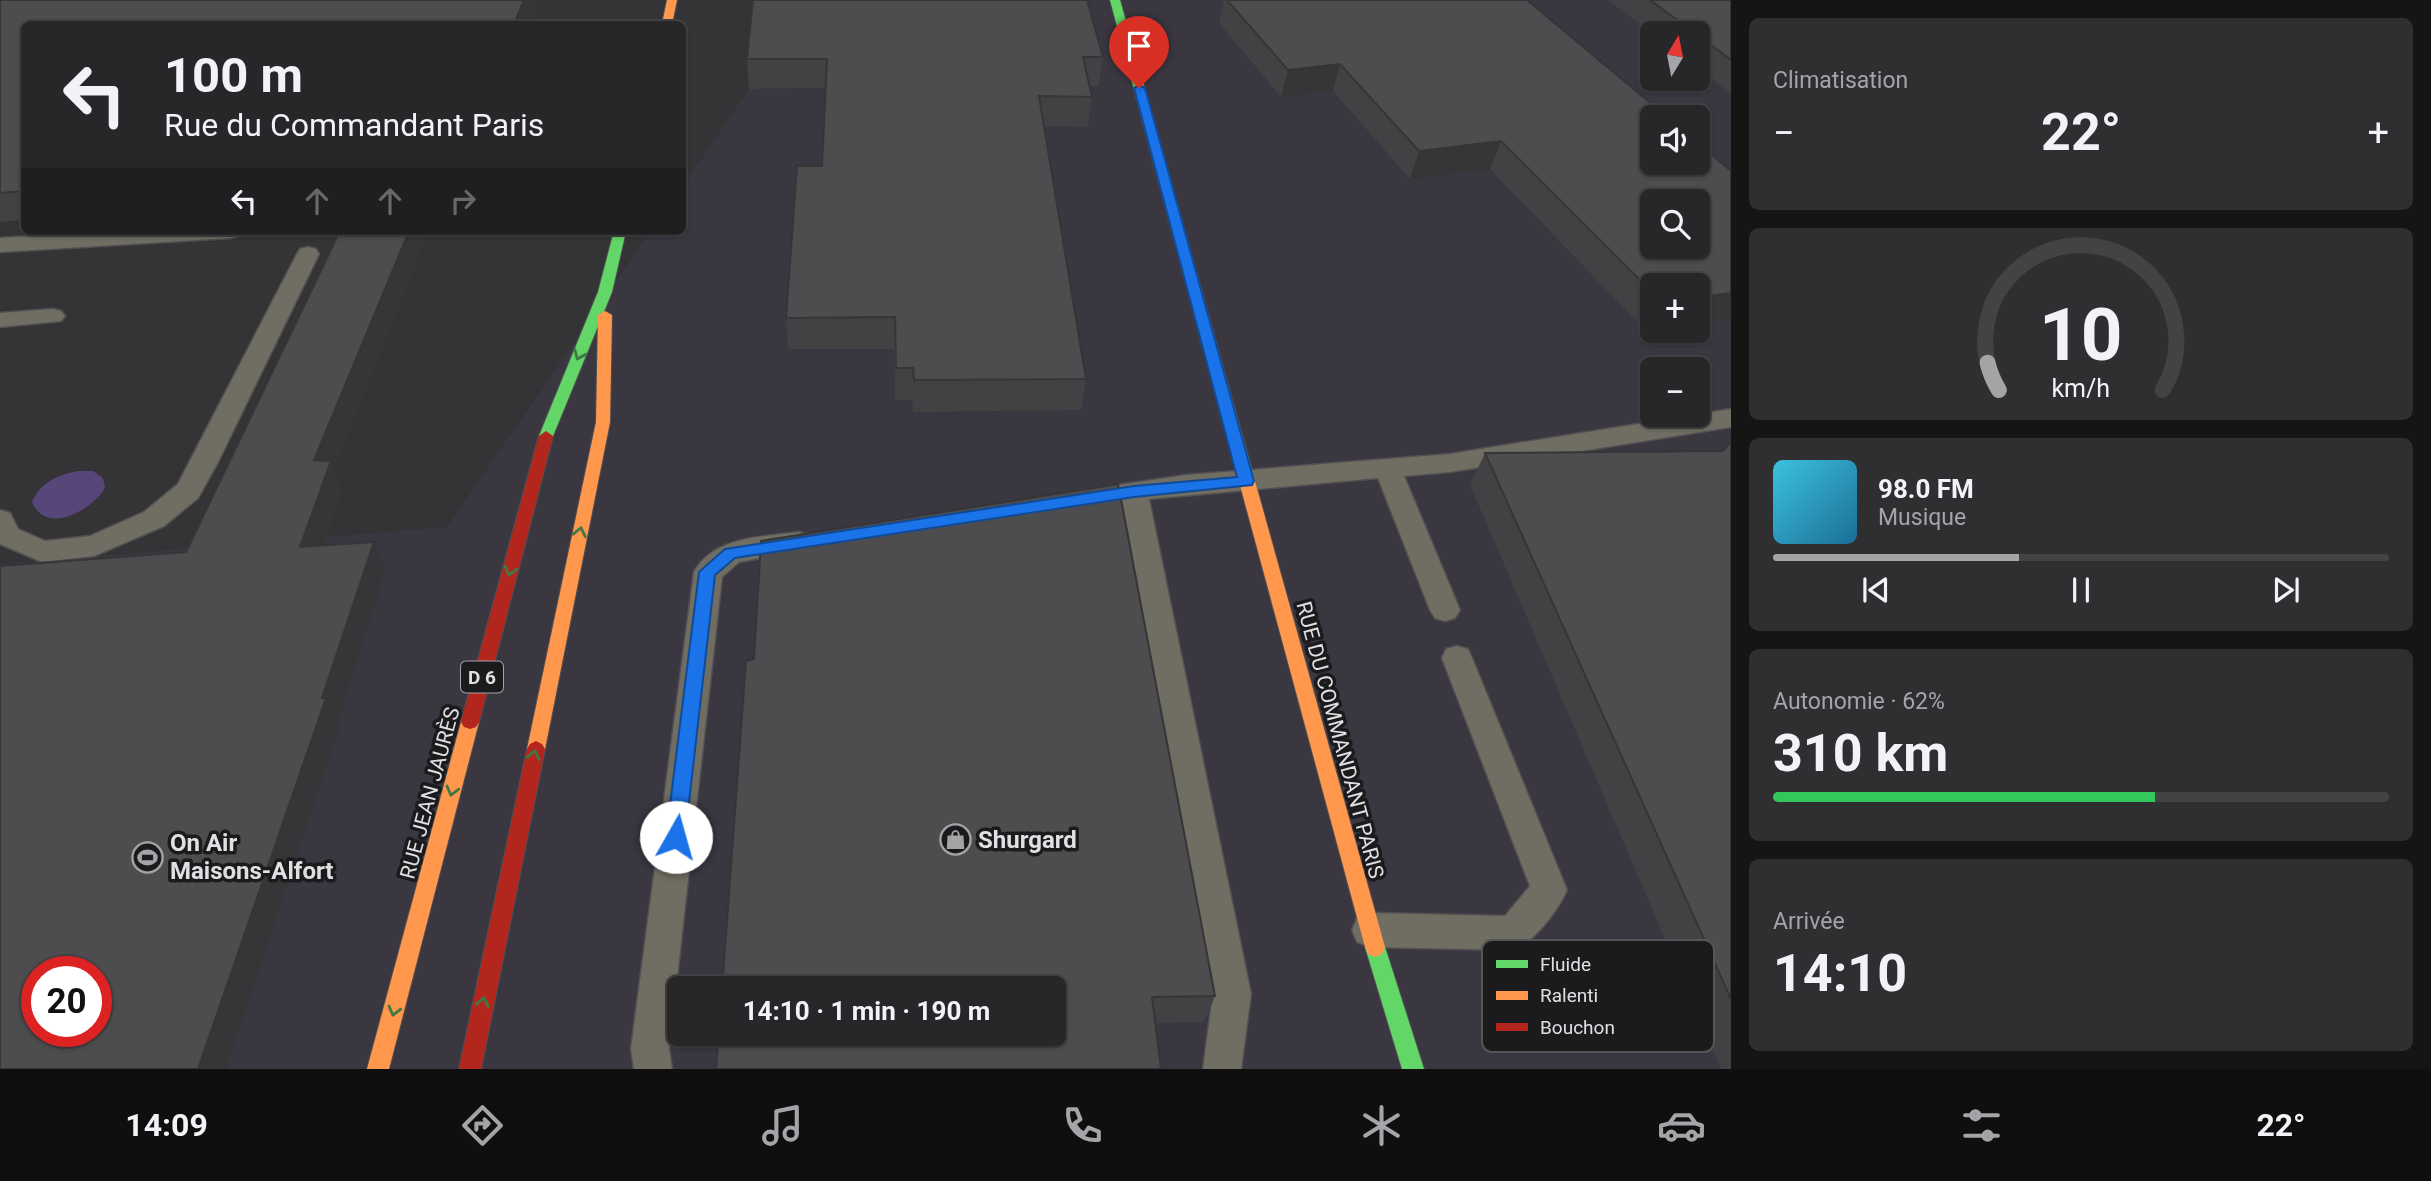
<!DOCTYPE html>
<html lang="fr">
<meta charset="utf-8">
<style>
:root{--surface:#272628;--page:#2f2e30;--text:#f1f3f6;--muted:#a4a5a8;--line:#434345;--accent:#a4a3a6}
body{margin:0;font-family:Roboto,sans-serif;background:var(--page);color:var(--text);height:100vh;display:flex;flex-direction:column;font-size:26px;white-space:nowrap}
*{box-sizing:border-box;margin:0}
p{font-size:23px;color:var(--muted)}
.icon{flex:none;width:38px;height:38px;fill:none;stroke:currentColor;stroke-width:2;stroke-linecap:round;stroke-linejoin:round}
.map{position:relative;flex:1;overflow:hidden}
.sheet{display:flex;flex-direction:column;gap:18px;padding:18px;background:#151516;width:700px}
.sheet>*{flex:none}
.hud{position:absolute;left:21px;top:21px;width:665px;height:214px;border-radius:10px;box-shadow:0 2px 5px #0004,0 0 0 2px var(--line);background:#272628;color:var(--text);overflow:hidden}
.needle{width:46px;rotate:10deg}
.tools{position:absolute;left:1640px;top:21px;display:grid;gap:14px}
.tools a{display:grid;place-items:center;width:70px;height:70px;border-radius:10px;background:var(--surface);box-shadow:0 2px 5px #0004,0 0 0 2px var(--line);font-size:35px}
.speed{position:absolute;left:21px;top:956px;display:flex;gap:14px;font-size:35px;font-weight:700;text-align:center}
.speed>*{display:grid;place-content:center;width:91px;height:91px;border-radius:50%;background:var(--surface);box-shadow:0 2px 5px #0004,0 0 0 2px var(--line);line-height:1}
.speed .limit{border:10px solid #d22;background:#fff;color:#111}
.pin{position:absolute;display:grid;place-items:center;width:60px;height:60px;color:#fff;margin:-72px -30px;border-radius:50% 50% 50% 0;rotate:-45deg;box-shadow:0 0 7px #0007}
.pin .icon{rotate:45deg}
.me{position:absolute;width:77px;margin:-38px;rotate:7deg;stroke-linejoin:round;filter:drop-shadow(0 0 5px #0008)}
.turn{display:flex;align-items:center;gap:24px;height:147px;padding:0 28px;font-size:32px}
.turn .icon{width:91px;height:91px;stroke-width:2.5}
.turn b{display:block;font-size:49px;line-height:60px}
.lanes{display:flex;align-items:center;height:66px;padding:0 28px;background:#0003;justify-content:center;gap:35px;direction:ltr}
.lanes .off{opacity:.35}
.big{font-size:52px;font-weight:700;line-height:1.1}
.sheet .card{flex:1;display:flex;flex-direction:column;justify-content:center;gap:10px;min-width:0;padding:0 24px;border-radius:10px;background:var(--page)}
.sheet .dial{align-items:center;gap:0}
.dial svg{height:182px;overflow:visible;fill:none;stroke:var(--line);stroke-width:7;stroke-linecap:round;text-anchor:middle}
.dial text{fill:var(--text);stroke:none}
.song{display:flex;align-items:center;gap:21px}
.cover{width:84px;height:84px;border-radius:10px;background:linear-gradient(135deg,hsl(190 70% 55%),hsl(200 70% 35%))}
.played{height:7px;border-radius:4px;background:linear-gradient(90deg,var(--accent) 40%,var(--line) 40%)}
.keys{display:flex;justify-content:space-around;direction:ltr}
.heat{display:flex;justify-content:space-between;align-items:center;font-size:38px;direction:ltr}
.charge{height:10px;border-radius:5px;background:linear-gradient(90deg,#34c759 62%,var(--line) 0)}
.trip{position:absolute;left:667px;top:976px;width:399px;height:70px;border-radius:10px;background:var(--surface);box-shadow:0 2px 5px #0004,0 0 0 2px var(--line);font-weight:700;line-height:70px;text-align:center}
.tabs{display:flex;height:112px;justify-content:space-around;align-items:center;background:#100f10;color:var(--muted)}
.tabs .icon{width:49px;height:49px}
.tabs .on{color:var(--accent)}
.tabs b{font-size:32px;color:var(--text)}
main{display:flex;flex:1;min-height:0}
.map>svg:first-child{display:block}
</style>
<main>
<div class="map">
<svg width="1731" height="1069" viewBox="0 0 1731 1069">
<rect width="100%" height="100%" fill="#343336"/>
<!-- built -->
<path fill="#3a3741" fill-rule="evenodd" d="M1076,0H1731V1069H0V564L447,527L651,231H682L683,186L749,89L1099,86ZM1652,33H1698V79H1652ZM1652,117H1698V163H1652ZM1652,201H1698V247H1652ZM1652,285H1698V331H1652ZM1652,369H1698V415H1652ZM37,971H96V1031H37ZM679,989H1054V1034H679Z"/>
<!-- green -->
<path fill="#574679" d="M78,471H93L103,478L105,488C92,510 46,536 32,502C41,482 57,475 78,471Z"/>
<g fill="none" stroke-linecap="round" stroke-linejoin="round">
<defs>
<g id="lane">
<path d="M121,231H241L238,236L230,238L0,252V238Z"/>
<path d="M308,247L316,249L319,254L217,464L198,498L164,526L94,556L42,562L0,544V510L10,513L18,529L45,541L90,536L144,512L178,484L297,254L300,249Z"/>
<path d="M53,309L61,311L65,316L61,321L0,327V313Z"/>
<path d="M1731,409V427L1450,472L1404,476L1460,610L1455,618L1445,621L1435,618L1430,610L1378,478L1149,499L1251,994L1241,1069H1203L1213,994L1123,503L1081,509L1071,506L1067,499L1071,492L1186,475L1450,454Z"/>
<path d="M799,532L809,535L813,542L809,549L739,562L722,577L669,1049L672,1069H634L631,1049L694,572C714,536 763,537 799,532Z"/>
<path d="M1457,646L1468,649L1472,658L1567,890C1557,912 1535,941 1513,950L1370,947L1357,942L1352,930L1357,918L1370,913L1505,916L1530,886L1442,658L1446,649Z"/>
</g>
<g id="fast">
<path d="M1110,0H1120L1253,474L1245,479L1237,474Z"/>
<path d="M614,231H626L612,292L553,436L546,441L541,440L539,436L598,292Z"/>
<path d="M1375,937L1382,940L1385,947L1424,1069H1402L1365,947L1368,940Z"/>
</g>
<g id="slow">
<path d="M667,0H677L672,24H662Z"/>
<path d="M605,311L612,315L610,422L545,749L542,754L536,757L530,754L527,749L596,422L598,315Z"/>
<path d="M1245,469L1253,474L1385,947L1382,954L1375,957L1368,954L1365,947L1237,474Z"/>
<path d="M470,715L476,717L479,722L389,1069H367L461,722L464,717Z"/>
</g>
<g id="jam">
<path d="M546,431L553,436L479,722L476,727L470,729L464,727L461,722L539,436Z"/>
<path d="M536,741L542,744L545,749L481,1069H459L527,749L530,744Z"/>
</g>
</defs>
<!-- lane casing -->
<use href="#lane" stroke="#504f51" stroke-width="3"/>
<!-- fast casing -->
<use href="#fast" stroke="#504f51" stroke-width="2"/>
<!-- slow casing -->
<use href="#slow" stroke="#504f51" stroke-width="2"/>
<!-- jam casing -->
<use href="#jam" stroke="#504f51" stroke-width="2"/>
<!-- lane -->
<use href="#lane" fill="#706d62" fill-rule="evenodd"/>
<!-- fast -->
<use href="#fast" fill="#63d668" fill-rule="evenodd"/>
<!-- slow -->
<use href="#slow" fill="#ff974d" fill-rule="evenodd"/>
<!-- jam -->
<use href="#jam" fill="#b3261e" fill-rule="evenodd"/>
</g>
<!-- wall -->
<g fill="#424143">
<path d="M0,0L24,24V220L0,222Z"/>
<path d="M1224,0H1527L1731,319L1698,324V285H1652V330L1646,331L1490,169L1410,179L1333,91L1281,97L1219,23Z"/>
<path d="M1608,0H1731V94L1698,68V33H1652Z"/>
<path d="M1103,57L1099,86H1090L1092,97L1088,127L1044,126L1086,379L1081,410L913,412L912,400H895L894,349H788L786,318L822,166L826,88L749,89L747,59Z"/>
<path d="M1731,441V1069H1721L1470,485L1485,453L1723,451Z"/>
<path d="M746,661L1215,996L1204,1022L1155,1023Z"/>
</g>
<!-- shaded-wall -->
<g fill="#363537">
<path d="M524,0H539L530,24H514Z"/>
<path d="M1340,64L1333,91L1281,97L1288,70Z"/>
<path d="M1501,141L1490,169L1410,179L1419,151Z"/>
<path d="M409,231H427L409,283L334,470L343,490L313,576L300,547L314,460Z"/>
<path d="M1731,293V319L1698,324V297Z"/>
<path d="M1652,321V330L1646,331Z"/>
<path d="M374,542L385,571L338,722L340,726L226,1069H198Z"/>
</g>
<!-- building -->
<g fill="#4d4c4e" stroke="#363537" stroke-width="2" fill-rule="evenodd">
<path d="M0,0H524L514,24H24V191L0,193Z"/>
<path d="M753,0H1087L1103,57H1083L1092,97L1039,96L1086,379L914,380L913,368H896L895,317L786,318L797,166H822L827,59H747Z"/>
<path d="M1227,0H1527L1667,117H1652V163H1698V143L1731,171V293L1698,297V285H1652V292L1501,141L1419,151L1340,64L1288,70ZM1652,201H1698V247H1652Z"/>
<path d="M1650,0H1731V60L1698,35V33H1695Z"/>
<path d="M340,231H409L314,460L331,461L300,547L374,542L322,698H326L198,1069H0V566L186,552ZM37,971H96V1031H37Z"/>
<path d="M1731,441V999L1485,453L1723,451Z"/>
<path d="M1118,484L1215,996L1152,997L1161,1069H716L719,1034H1054V989H722L746,661L754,659L761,541Z"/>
</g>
<!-- one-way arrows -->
<defs><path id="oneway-chevron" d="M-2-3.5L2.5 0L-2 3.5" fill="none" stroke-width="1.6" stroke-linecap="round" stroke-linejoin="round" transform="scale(1.75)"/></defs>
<g stroke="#3f7842">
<use href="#oneway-chevron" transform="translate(579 355) rotate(113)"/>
<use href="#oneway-chevron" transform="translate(580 532) rotate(-78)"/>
<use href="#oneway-chevron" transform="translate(510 571) rotate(105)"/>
<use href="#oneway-chevron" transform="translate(534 755) rotate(-78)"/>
<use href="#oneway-chevron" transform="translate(452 791) rotate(105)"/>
<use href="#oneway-chevron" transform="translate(483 1002) rotate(-78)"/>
<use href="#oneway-chevron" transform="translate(394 1011) rotate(105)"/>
</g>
<!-- route -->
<path fill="#1a73e8" stroke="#114b97" stroke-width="2" d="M1139,85L1145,88L1254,481L1252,485L1134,497L735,558L715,575L685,837L683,843L676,845L669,843L666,837L699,572L725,549L1134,486L1237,477L1134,88Z"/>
<!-- icons -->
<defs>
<symbol id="shop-ring" viewBox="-11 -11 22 22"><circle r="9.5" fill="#1b1a1d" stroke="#a4a3a6" stroke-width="1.5"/><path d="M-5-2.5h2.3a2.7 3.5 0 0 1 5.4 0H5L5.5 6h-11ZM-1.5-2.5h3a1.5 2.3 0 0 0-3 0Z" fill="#a4a3a6"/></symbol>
<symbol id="stadium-ring" viewBox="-11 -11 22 22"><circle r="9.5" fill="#1b1a1d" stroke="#a4a3a6" stroke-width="1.5"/><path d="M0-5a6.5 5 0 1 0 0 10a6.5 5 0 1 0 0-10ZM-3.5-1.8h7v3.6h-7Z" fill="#a4a3a6"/></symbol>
</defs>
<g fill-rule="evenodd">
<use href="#shop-ring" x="938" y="822" width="35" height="35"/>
<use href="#stadium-ring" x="130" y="840" width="35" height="35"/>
</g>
<g text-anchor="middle" stroke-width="7" stroke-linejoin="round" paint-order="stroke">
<!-- shield labels -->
<rect fill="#1b1a1d" stroke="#a5a4a7" stroke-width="2" x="461" y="661.5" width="42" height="31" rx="5"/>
<g font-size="19" font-weight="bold" fill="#e0dfe2">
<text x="482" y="684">D 6</text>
</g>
<!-- street labels -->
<g font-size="21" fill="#e0dfe2" stroke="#1b1a1d">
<text transform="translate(1340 740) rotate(75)" y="7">RUE DU COMMANDANT PARIS</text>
<text transform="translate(430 793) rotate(-75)" y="7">RUE JEAN JAURÈS</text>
</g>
<!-- near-poi labels -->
<g font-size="24" font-weight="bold" fill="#e0dfe2" stroke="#1b1a1d" text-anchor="start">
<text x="978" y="848">Shurgard</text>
<text x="170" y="851">On Air<tspan x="170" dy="28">Maisons-Alfort</tspan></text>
</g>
</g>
<!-- legend -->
<rect x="1482" y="940" width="232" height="112" rx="10" fill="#1b1a1d" stroke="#565558" stroke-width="2"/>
<rect x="1496" y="960" width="32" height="8" fill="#63d668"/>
<rect x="1496" y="991" width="32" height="9" fill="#ff974d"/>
<rect x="1496" y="1023" width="32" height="8" fill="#b3261e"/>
<g font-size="19" fill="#e0dfe2">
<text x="1540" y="971">Fluide</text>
<text x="1540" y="1002">Ralenti</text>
<text x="1540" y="1034">Bouchon</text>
</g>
</svg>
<div class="tools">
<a><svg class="needle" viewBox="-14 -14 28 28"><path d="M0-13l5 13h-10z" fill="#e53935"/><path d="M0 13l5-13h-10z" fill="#a4a5a8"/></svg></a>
<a><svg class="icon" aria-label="sound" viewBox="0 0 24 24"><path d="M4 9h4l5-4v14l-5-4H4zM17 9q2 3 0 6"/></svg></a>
<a><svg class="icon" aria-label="search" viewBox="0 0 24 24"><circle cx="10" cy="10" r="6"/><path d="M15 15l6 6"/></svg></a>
<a>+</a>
<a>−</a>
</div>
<div class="speed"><div class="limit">20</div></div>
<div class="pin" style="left:1139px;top:88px;background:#d93025"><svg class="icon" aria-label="arrive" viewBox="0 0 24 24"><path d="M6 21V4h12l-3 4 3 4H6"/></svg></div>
<svg class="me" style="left:676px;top:837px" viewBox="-20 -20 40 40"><circle r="19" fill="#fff"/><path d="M0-13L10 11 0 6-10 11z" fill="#1a73e8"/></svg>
<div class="trip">14:10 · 1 min · 190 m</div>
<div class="hud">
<div class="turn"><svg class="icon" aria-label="left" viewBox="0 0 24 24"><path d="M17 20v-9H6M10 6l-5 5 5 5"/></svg><div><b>100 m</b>Rue du Commandant Paris</div></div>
<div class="lanes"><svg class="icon" aria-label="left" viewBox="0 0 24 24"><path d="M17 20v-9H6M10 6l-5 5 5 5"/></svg><svg class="icon off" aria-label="ahead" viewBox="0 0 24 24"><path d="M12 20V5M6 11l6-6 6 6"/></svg><svg class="icon off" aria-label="ahead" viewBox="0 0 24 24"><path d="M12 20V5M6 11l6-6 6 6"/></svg><svg class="icon off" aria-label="right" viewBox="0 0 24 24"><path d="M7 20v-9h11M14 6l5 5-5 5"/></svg></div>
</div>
</div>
<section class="sheet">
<div class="card"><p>Climatisation</p>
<div class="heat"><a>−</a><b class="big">22°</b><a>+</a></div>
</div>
<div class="card dial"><svg viewBox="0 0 100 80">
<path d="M14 69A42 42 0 1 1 86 69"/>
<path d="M14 69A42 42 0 0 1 9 57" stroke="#a4a3a6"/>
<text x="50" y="56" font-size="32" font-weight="700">10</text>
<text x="50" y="72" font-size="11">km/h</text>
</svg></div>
<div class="card">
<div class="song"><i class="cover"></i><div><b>98.0 FM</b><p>Musique</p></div></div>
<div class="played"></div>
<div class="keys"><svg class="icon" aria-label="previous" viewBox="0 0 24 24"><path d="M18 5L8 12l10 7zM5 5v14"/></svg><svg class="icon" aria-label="pause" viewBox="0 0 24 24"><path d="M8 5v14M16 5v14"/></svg><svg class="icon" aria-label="next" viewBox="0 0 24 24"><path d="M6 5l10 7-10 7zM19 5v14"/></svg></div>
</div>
<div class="card"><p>Autonomie · 62%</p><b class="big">310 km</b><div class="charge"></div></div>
<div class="card"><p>Arrivée</p><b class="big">14:10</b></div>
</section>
</main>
<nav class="tabs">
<b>14:09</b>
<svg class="icon on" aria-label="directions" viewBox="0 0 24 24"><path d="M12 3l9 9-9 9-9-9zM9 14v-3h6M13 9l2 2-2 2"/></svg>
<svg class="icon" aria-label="music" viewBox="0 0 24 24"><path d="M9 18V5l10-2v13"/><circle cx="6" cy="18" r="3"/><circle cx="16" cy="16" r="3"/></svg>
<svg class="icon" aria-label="phone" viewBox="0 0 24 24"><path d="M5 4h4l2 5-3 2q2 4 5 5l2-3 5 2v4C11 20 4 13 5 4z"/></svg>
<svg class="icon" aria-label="climate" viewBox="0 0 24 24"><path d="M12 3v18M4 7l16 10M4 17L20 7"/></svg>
<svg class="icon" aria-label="car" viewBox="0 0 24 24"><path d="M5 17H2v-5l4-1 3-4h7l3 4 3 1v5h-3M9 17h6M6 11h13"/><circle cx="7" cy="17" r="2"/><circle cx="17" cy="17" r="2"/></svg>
<svg class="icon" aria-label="filters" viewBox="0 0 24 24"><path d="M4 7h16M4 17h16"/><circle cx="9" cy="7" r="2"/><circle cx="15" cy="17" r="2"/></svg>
<b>22°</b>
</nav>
